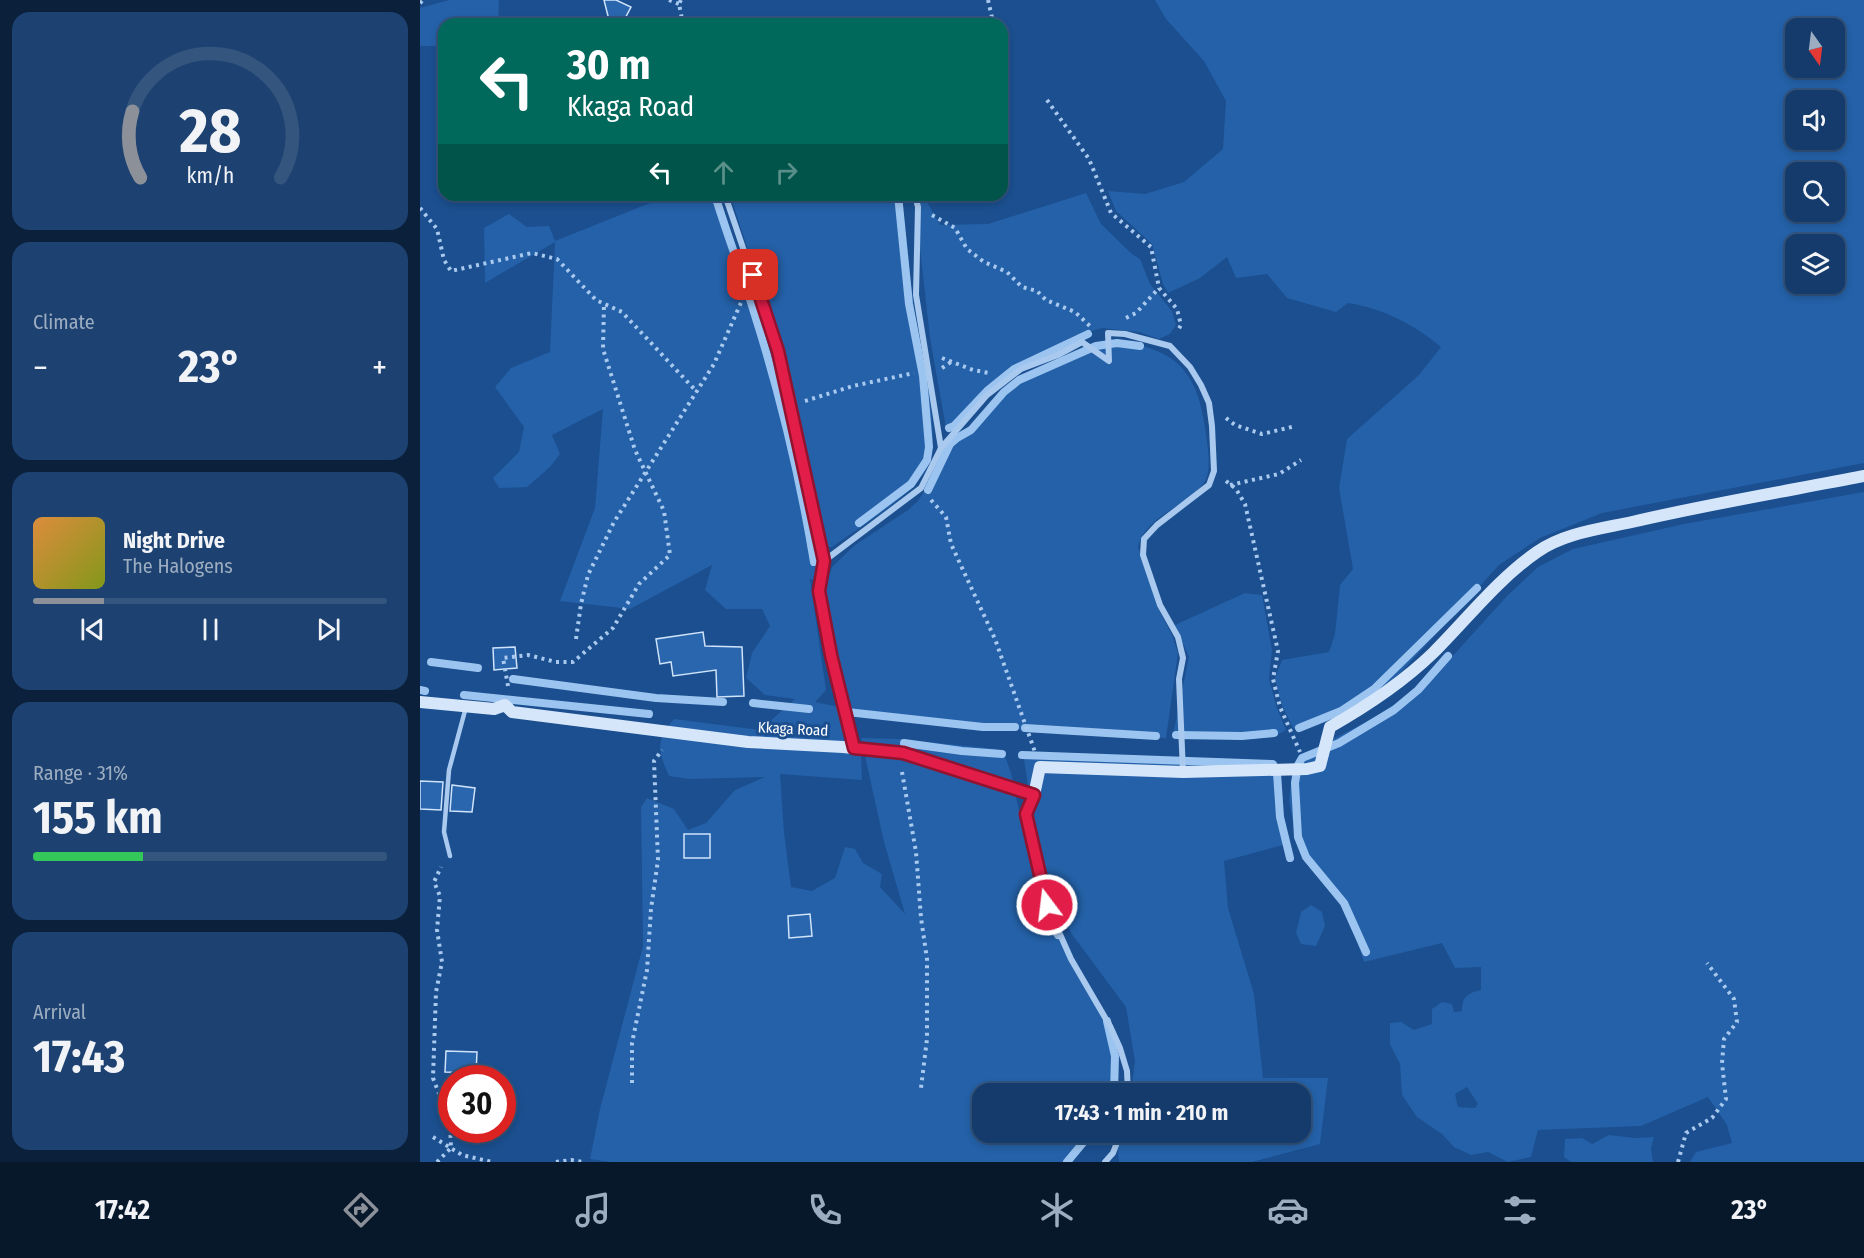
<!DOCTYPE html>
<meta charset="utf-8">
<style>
:root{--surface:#143b6b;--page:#1d4271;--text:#f1f3f6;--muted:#9dadc1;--line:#33557e;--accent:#8c9099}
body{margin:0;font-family:"Fira Sans Condensed",sans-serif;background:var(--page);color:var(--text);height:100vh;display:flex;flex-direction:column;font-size:22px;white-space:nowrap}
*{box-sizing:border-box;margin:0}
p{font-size:20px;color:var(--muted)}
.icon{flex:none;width:33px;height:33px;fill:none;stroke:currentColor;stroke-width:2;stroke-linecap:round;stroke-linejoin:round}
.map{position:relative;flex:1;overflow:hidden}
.sheet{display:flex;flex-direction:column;gap:12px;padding:12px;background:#0b203b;width:420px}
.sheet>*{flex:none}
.hud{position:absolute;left:18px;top:18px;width:570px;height:183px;border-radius:18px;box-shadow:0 3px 9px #0003,0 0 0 2px var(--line);background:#00695c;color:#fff;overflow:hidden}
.needle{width:39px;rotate:166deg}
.tools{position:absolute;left:1365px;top:18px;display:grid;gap:12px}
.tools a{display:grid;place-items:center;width:60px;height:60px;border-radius:12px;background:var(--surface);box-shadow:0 3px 9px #0003,0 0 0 2px var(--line);font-size:30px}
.speed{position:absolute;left:18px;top:1065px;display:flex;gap:12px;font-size:30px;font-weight:700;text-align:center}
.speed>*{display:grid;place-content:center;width:78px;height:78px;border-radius:50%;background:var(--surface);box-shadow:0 3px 9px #0003,0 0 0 2px var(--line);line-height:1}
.speed .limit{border:9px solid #d22;background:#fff;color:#111}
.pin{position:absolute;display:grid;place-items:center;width:51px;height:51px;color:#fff;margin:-26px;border-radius:12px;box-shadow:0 3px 9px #0006}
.me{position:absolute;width:66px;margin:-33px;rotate:345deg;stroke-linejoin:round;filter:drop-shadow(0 0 4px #0008)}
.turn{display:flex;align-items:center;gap:21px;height:126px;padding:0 30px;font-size:27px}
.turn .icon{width:78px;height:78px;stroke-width:2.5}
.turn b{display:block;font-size:42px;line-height:51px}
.lanes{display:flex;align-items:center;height:57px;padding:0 30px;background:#0003;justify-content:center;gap:30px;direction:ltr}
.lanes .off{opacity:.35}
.big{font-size:45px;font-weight:700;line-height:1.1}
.sheet .tile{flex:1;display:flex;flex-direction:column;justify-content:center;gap:9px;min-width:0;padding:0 21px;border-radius:18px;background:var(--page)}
.sheet .dial{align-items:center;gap:0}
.dial svg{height:156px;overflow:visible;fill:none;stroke:var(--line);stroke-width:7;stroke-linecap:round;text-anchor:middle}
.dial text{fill:var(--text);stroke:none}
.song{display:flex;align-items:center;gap:18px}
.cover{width:72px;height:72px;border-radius:9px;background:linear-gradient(135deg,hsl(30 70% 55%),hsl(70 70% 35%))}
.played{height:6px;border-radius:3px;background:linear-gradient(90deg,var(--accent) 20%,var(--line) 20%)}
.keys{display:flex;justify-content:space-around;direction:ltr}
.heat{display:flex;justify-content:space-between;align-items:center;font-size:33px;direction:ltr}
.charge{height:9px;border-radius:4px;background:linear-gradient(90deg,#34c759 31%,var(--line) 0)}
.trip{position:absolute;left:552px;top:1083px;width:339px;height:60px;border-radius:18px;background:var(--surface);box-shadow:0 3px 9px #0003,0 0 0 2px var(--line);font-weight:700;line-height:60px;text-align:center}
.tabs{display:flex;height:96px;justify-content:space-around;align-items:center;background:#08182b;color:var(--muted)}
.tabs .icon{width:42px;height:42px}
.tabs .on{color:var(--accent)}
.tabs b{font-size:27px;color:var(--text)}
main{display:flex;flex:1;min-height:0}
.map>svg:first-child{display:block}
</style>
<main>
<section class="sheet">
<div class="tile dial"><svg viewBox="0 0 100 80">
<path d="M14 69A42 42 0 1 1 86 69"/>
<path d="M14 69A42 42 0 0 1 10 35" stroke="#8c9099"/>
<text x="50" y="56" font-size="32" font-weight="700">28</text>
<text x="50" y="72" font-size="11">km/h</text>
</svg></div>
<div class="tile"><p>Climate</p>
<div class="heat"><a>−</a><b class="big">23°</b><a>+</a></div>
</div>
<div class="tile">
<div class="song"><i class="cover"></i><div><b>Night Drive</b><p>The Halogens</p></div></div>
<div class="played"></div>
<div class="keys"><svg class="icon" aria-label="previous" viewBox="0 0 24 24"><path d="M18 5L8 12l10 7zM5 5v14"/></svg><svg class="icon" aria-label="pause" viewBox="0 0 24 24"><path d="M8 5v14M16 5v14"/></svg><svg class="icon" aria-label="next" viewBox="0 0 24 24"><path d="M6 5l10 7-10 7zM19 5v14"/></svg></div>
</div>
<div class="tile"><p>Range · 31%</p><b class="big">155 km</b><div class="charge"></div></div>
<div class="tile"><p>Arrival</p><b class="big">17:43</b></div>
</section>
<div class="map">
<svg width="1444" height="1162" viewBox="0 0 1444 1162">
<rect width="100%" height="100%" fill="#1b4f8f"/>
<!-- green -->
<g fill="#2461a8" fill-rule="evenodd">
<path d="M29,0H79L78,24H24V46H0V8Z"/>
<path d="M735,0H1444V463L1182,513L1120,538L1079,565L974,680L929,709L880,731L873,728L861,703L855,678L862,660L909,652L915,634L920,585L933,569L919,488L927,439L999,375L1021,347C995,325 962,308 928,303L916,312L867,298L847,274L816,278L807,257L780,278L748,293L743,284L732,244L696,211L688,191L725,194L764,182L803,149L806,101L784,61L746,19ZM1376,28H1414V68H1376ZM1376,100H1414V140H1376ZM1376,172H1414V212H1376ZM1376,244H1414V284H1376Z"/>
<path d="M666,193L681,224L712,254L720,259L730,284L752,311L756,325L750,334L739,339L719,332L682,328L654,336L635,348L597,364L562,391L538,417L526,428L510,338L494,195H503L520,225L568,224Z"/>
<path d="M250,195H296C312,246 332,296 347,348C368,420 383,493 397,567L394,580L390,579L406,690L395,702L419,707L434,748L441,749L442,780L360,774L364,832L371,887L392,891L415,878L425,847L435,849L443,863L462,874L460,887L485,914L464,842L441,738L479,739L577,749L586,759L591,773L616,890L688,1019L698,1066L695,1093L562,1094V1132L676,1133L651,1162H190L170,1159L180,1109L223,946L221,807L227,798L254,809L268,830L286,823L315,790L345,777L269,779L249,776C238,751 235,741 254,719L340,730L375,699L345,695L326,678L332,653L350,626L342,609H306L285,590L292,565L210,609L140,601L175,508L183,409L132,435L140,454L130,467L107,487L79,488L73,478L99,452L104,427L75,387L91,368L130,352L135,242L65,283L64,228L89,214L107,227L129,226L135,241Z"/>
<path d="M310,195H481C486,233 489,271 494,309C499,345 524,438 507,468C490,498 441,526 412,547H408L404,539L399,508L361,350Z"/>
<path d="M699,341C764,351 779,377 787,440C788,453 792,473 783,484C765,508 725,516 718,547L738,608L752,635L758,653L746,738L577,728L425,715L420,705L416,669L407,619L405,589L412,567L435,545L488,510L498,501L517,471L526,448L532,440L553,424L577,397L598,379L655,351L683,342Z"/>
<path d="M1444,492V1162H1270L1276,1152L1312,1143L1307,1125L1288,1097L1221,1126L1118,1130L1111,1157L1088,1162L1068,1152L1051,1155L1034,1147L1022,1134L997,1117L982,1095L980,1064L970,1044V1023L981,1022L994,1030L1012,1024V1009L1022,1002L1032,1004L1034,1012L1042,1011C1042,996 1048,993 1061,990V967L1035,968L1022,943L944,962L925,908L885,859L874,828L869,800L873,767L887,752L950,720L1009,682L1087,596L1118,567L1153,549L1264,524ZM1047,1087L1058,1104L1055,1108L1038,1107L1035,1094Z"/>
<path d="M825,593L842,595L852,650L849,679L857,708L866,730C849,744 783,737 759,737L754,730L769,657L755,625Z"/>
<path d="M603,753L852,761L858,767L867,844L804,861L808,908L834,994L843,1078H908L900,1144L832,1162H699L696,1133L880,1132V1094L711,1093L715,1061L706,1007L651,933L631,890L614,825Z"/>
<path d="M891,905L902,912L905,926L896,946L881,944L876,933L881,912Z"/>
<path d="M1189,1135L1214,1138L1234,1137L1231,1148L1233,1162H1151L1144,1157L1145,1139L1162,1138L1172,1144Z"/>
</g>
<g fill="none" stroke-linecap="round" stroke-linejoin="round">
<!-- stream -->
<g stroke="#9cc4f0" stroke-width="8">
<path d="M295,195C307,235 322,273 334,312C360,394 380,477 394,562"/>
<path d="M529,428L534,426L568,390L594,369L668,334"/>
<path d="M508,490L530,444L537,438L551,430L584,392L599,380L676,346L697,343L720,346"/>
<path d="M439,523L491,484L507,460L509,447L503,376L489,304L478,195"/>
<path d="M11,662L58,668"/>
<path d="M93,679L236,698L303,702"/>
<path d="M0,690L5,691"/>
<path d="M44,695L229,714"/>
<path d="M333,703L389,709"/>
<path d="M427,712L563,727H595"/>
<path d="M605,728L736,736"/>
<path d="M879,728L921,711L954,689L1057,588"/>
<path d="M756,735L822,736L854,733"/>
<path d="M484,743L542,751L582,754"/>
<path d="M602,755L853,764L857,773L860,817L870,858"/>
<path d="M618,892L629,919L638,935"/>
<path d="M946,952L924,903L886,857L878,837L875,783L878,765L882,758L919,743L974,710L998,690L1028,656"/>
<path d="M687,1021L695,1056L694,1094"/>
<path d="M647,1162L672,1132"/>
</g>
</g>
<!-- building -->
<g fill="#2a66ad" stroke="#cfe3fa" stroke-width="1.5">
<path d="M184,0H196L211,7L202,24H190Z"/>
<path d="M283,632L285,646L322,647L324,696L297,697L296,670L253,676L251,662L240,664L236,639Z"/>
<path d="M95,647L97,668L74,670L73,648Z"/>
<path d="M0,781L23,782L21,810L0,809Z"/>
<path d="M32,785L55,788L52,812L30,811Z"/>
<rect x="264" y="834" width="26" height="24"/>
<path d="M390,914L392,936L369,938L368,916Z"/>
<path d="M26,1051L57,1052L56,1073L25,1072Z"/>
</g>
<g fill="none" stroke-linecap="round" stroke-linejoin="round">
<!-- path -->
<g stroke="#a9c9ee" stroke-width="4" stroke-dasharray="3 4.5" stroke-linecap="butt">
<path d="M249,0L259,4"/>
<path d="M261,0L259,4L263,24"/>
<path d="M568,0L573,22"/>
<path d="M0,3L3,0"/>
<path d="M627,100L669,159L691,213L731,247L739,288L757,309L761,325L757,332"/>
<path d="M466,195L480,200"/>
<path d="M0,208L17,229L24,260L31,271L112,253L137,259L176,300L202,312L277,392"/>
<path d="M512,215L535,228L547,249L564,262L587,272L602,287L617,291L626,300L655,312L671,327"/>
<path d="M706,318L716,313L739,288"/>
<path d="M522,358L553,370L569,373"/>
<path d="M522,368L531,362"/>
<path d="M385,401L433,386L494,373"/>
<path d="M806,418L815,425L842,434L876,426"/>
<path d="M806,481L816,489L825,504L858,651L853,679L860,707L880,752"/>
<path d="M810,485L859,474L881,460"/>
<path d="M511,500L526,517L531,544L575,639L615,752"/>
<path d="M156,639L161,604L168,575L194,522L294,364L323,298"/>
<path d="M88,686L83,658L108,655L136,662H153L193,628L219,584L250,555L244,511L215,450L183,349L184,303"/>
<path d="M482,772L496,852L501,918L507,959V1039L501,1088"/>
<path d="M212,1083V1043L227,970L231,909L238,860L234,761L242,750"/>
<path d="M13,1137L42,1155L72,1162"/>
<path d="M17,1162L31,1148L30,1123L13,1078L16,992L22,962L17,930L20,896L14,882L21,867"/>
<path d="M136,1162L151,1160L163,1162"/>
<path d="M1258,1162L1266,1133L1292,1118L1306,1099L1302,1063L1304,1039L1317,1022L1314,999L1287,963"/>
</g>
<!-- lane -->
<path stroke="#a9c9ee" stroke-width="4.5" d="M30,856L24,832L29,770L46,707"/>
<!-- street -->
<g stroke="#a9c9ee" stroke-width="6">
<path d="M305,195L358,351L404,561L399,591L411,655L434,747"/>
<path d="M495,195L498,207L496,295L521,448"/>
<path d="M404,561L501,488L521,448L567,395L601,369L638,355L662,342L689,361L688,333L705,334L750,346L770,367L781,385L789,403L792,426L794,471L789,485L737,525L724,539L723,555L740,605L758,637L763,658L759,679L763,772"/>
<path d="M614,795L606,814L627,905L651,959L690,1026L700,1048L707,1071L708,1094"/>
<path d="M685,1162L693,1153L701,1132"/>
</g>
<!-- secondary -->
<path stroke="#d6e6fa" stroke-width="12" d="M0,702L74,709L85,705L92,712L328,742L423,747L483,753L614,795L620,767L763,772L887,769L900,766L910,727C947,706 982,683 1013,653C1047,619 1078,579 1117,552C1144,533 1180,529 1212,522C1289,504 1367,491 1444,476"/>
</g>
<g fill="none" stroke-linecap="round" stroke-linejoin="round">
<defs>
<path id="route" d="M333,275L358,351L387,483L404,561L399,591L411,655L434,748L483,753L614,795L606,814L627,905"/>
</defs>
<!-- route casing -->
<use href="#route" stroke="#92132f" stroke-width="15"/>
<!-- route -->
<use href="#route" stroke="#e11d48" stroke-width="10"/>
</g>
<g text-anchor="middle" stroke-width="6" stroke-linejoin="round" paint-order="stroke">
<!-- street labels -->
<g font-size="15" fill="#fff" stroke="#1b4f8f">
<text transform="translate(373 729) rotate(3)" y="5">Kkaga Road</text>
</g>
</g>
</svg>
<div class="tools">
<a><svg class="needle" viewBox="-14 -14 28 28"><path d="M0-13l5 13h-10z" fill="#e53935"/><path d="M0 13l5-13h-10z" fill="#9dadc1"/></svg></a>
<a><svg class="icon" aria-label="sound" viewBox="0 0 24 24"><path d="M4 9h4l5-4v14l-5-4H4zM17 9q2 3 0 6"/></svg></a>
<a><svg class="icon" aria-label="search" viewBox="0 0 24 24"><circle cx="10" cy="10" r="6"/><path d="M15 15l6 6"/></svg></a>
<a><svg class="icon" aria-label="layers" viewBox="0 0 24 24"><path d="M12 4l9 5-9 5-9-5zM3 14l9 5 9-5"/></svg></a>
</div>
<div class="speed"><div class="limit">30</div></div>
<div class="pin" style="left:333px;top:275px;background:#d93025"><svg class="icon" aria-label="arrive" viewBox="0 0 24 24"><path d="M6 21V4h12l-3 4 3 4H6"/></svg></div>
<svg class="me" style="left:627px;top:905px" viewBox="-20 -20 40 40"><circle r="17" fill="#e11d48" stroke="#fff" stroke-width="3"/><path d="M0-11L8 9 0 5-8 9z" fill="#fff"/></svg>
<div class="trip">17:43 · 1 min · 210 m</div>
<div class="hud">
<div class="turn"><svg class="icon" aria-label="left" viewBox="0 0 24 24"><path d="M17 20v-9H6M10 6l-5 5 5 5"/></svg><div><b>30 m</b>Kkaga Road</div></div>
<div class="lanes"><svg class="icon" aria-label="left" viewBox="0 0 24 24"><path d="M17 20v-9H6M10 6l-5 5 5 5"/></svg><svg class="icon off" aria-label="ahead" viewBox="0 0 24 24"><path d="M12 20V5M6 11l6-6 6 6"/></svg><svg class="icon off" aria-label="right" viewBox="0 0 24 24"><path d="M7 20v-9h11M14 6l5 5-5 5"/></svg></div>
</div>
</div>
</main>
<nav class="tabs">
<b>17:42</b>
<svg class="icon on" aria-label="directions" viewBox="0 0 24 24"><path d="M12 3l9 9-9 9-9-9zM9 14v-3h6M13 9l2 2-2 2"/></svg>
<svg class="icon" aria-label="music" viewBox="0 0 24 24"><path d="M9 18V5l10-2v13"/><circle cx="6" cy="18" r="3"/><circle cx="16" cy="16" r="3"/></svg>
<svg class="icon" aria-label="phone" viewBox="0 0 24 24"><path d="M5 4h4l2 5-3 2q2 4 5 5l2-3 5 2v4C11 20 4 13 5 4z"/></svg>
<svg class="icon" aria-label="climate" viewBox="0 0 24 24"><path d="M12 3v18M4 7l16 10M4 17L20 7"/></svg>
<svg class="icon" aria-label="car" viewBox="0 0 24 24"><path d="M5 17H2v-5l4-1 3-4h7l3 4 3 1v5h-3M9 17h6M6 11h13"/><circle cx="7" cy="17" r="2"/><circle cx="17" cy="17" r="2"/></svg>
<svg class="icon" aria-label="filters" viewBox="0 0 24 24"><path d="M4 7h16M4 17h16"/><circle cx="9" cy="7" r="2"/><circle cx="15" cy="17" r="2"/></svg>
<b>23°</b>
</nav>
